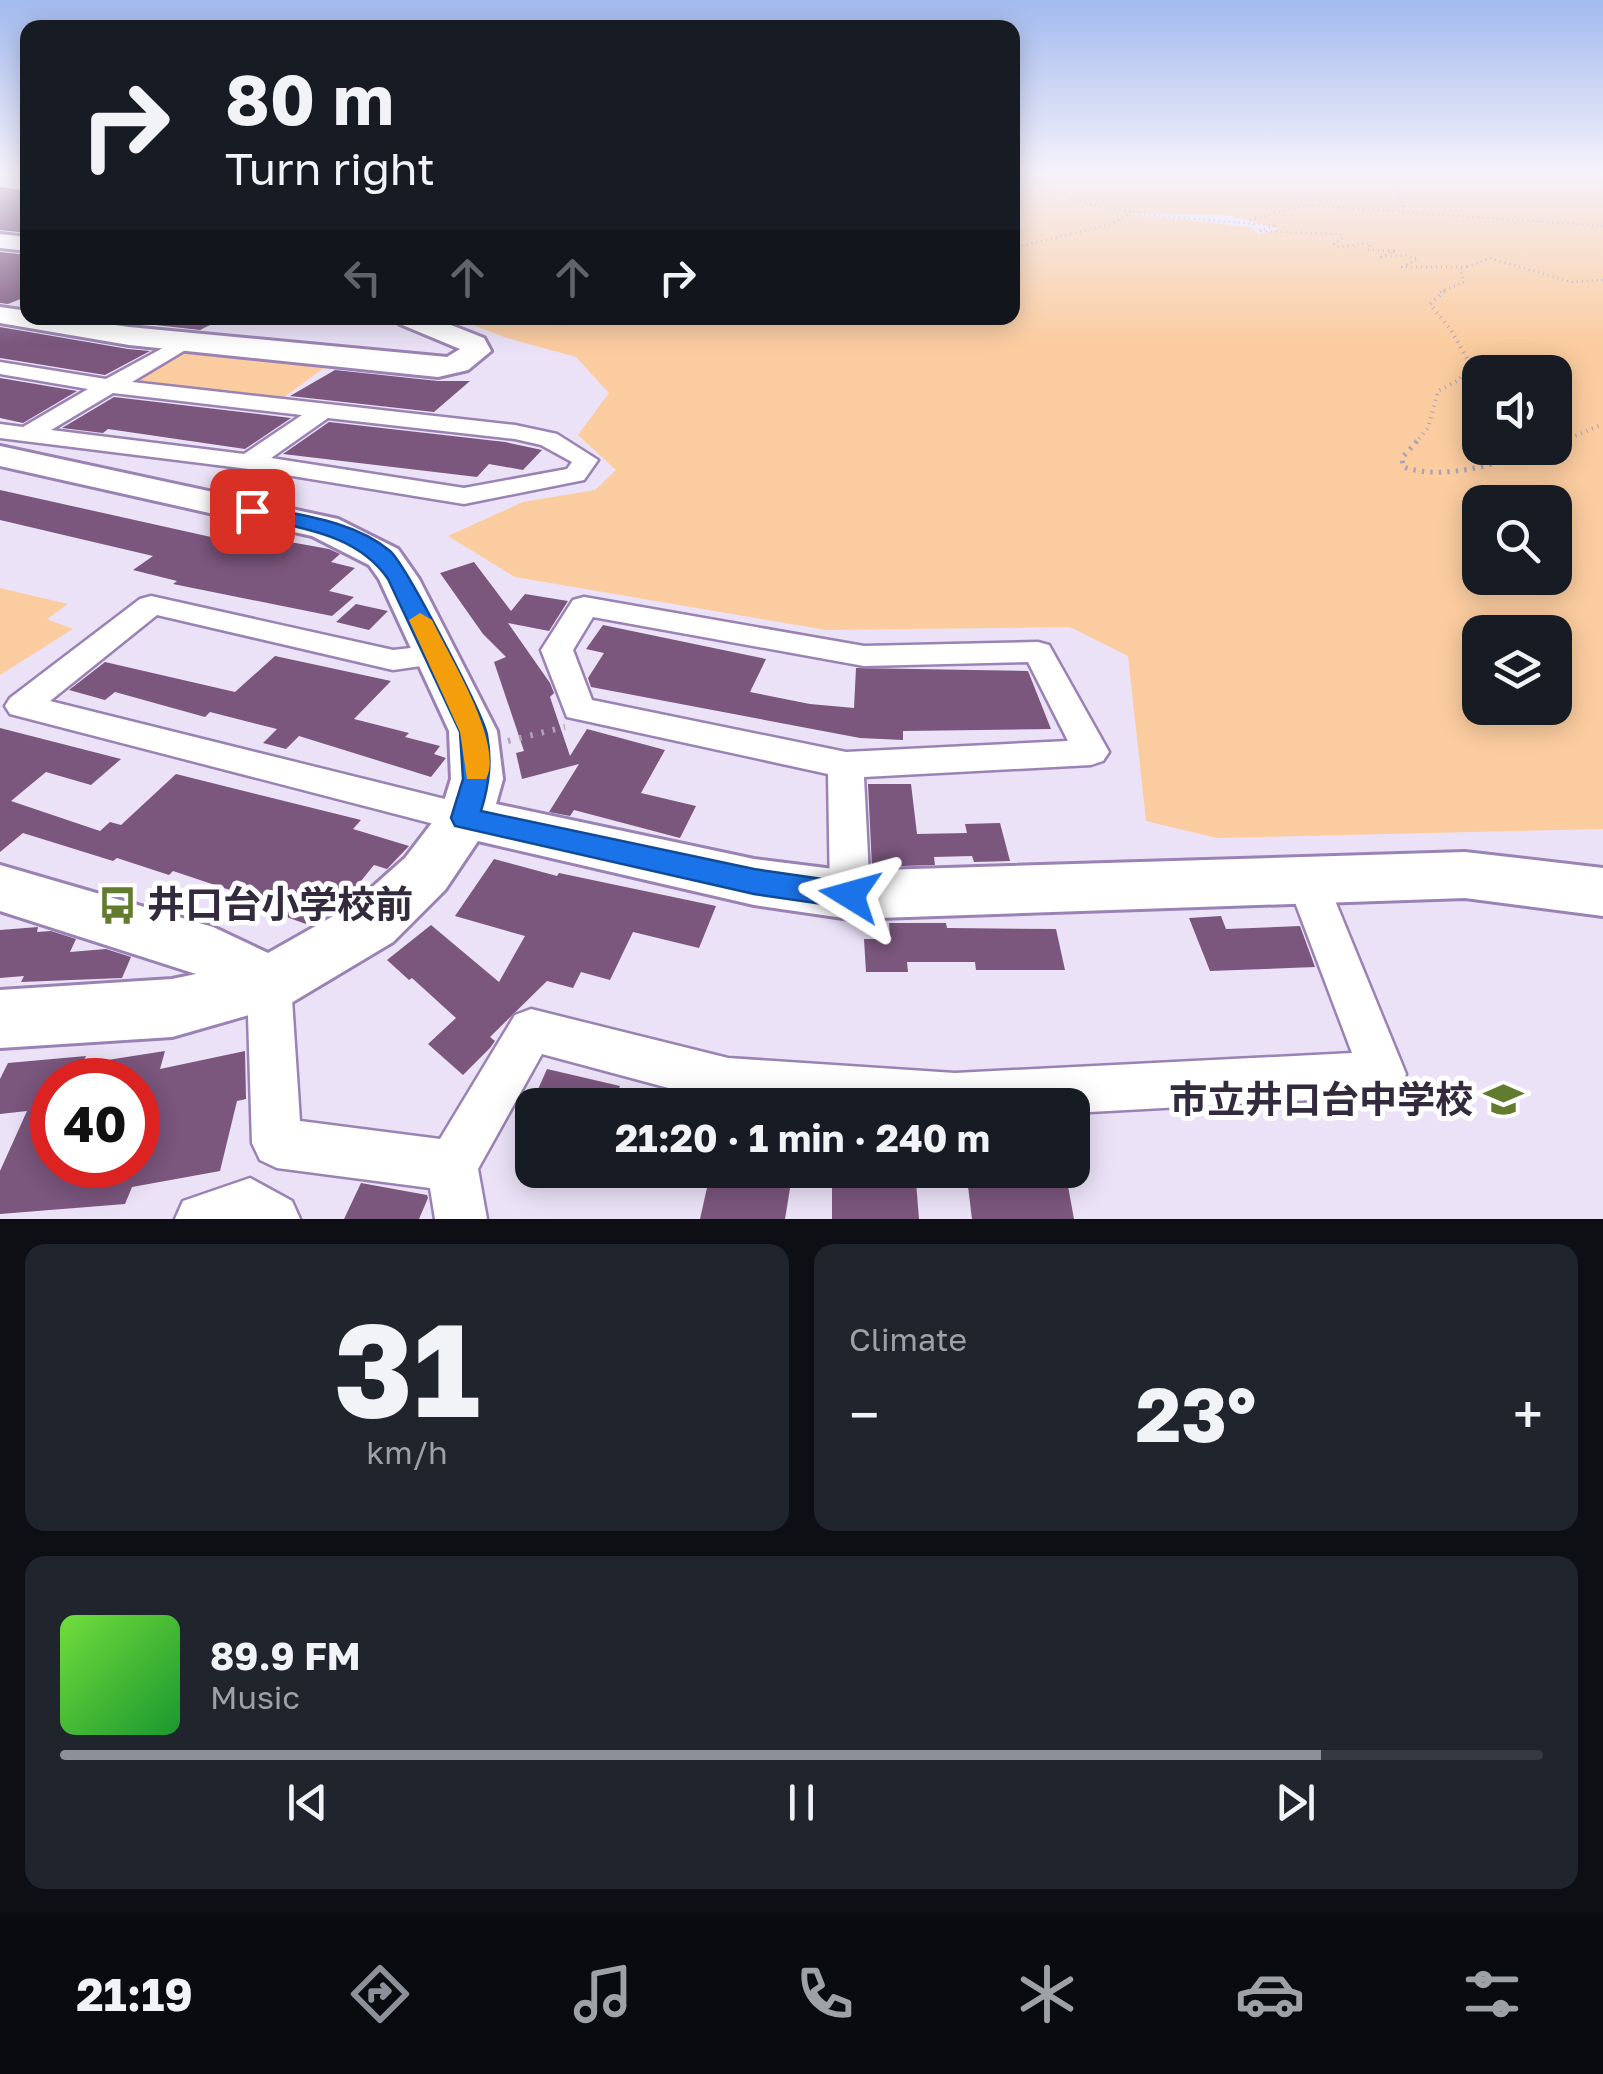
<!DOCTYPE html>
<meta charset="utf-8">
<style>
:root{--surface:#171b24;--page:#20242c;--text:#f1f3f6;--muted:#9ea1a6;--line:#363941;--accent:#8c9099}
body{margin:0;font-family:"Golos Text","Noto Sans JP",sans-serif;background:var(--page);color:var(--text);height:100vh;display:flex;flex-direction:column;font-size:38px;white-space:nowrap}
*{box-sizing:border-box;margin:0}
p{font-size:32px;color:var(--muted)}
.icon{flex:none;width:55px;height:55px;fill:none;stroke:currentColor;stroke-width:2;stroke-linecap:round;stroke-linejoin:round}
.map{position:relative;height:1219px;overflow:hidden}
.sheet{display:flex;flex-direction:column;gap:25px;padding:25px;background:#0d0f14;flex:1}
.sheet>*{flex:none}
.banner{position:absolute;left:20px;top:20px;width:1000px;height:305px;border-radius:20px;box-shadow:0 5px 25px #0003;background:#171b24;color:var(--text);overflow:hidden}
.tools{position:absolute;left:1462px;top:355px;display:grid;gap:20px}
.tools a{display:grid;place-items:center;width:110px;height:110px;border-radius:20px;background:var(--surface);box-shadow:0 5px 25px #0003;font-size:50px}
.speed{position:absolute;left:30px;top:1058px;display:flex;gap:20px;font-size:50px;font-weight:700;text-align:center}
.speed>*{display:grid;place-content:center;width:130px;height:130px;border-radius:50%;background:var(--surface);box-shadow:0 5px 25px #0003;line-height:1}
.speed .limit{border:15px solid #d22;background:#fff;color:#111}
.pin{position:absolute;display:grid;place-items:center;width:85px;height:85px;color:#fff;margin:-42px;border-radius:20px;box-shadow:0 5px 15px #0006}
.me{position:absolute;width:110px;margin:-55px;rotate:278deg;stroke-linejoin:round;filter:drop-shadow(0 0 8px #0008)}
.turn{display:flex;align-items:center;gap:35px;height:210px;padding:0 40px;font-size:45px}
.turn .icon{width:130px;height:130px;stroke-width:2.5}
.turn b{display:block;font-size:70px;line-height:85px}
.lanes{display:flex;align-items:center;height:95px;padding:0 40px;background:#0003;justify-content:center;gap:50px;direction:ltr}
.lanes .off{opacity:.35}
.big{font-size:75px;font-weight:700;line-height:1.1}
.sheet .widget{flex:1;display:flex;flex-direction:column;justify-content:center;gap:15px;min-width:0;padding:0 35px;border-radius:20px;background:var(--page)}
.sheet .dial{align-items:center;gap:0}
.dial b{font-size:130px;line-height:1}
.song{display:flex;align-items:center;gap:30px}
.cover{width:120px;height:120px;border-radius:15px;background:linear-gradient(135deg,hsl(100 70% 55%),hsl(130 70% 35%))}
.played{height:10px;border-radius:5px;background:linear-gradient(90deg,var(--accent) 85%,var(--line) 85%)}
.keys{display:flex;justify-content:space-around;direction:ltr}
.heat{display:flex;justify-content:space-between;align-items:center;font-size:55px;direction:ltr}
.sheet .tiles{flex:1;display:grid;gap:25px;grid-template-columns:1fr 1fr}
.widget:last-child{grid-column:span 2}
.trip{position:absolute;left:515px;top:1088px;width:575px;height:100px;border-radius:20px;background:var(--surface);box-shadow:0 5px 25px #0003;font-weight:700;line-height:100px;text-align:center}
.menu{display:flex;height:160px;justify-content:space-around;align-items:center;background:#090b0e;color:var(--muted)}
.menu .icon{width:70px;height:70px}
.menu .on{color:var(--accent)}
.menu b{font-size:45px;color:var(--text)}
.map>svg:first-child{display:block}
</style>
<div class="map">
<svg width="1603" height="1219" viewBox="0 0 1603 1219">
<rect width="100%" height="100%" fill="#ebe2f7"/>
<!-- green -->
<g fill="#fbcc9f" fill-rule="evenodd">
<path d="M1013,174H1603V829L1217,838L1146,821L1128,656L1070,627L826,630L515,577L448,536L523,502L595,490L616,470L578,435L609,393L576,357L507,338L455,318H1012ZM1121,213L1228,215L1279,229L1259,234L1250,227ZM1480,372H1555V448H1480ZM1480,502H1555V578H1480ZM1480,632H1555V708H1480Z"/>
<path d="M192,350L328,365L283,398L142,382L140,376L180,352Z"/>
<path d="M0,588L68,604L47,619L73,629L0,675Z"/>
</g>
<!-- building -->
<g fill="#7b567d" fill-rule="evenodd">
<path d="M0,187L28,191V233L0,230Z"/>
<path d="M0,252L28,255V296L8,304L0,303Z"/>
<path d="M93,318H224L200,330Z"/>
<path d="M0,327L128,349L150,351L105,375L0,358Z"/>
<path d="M335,370L438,381H470L434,412L290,396Z"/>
<path d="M0,378L77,391L23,423L0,418Z"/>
<path d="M114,397L291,418L245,449L108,429L103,433L62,428Z"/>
<path d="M329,422L505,442L542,450L523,470L489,464L477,477L283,454Z"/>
<path d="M0,490L229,541L240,533L329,549L340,554L331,562L355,568L329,591L354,597L332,616L173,584L177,581L133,570L153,556L0,520Z"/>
<path d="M474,562L511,611L525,594L568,601L549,631L508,623L550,683L554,693L550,697L570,756L587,729L665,750L641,793L696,806L680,838L574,810L570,816L549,812L579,764L522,779L516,753L524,751L494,662L506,657L483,634L440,573Z"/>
<path d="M356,604L388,611L369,630L336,622Z"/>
<path d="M603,625L766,659L750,692L810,704L854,708L856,668L1028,671L1051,729L903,731V740L860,738L591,687L588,678L604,653L586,649Z"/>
<path d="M275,656L391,681L354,719L409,733L405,737L440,746L434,754L446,758L431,777L299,736L286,749L263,743L277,729L210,712L205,717L115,692L105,700L69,690L105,662L235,692Z"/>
<path d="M0,728L121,759L91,785L46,772L11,801L100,831L110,822L121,825L176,774L361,820L353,829L409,846L387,869L374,865L339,908L330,913L319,910L306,924L228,896L233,891L173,871L169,875L117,858L113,861L23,833L0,852Z"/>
<path d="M868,784H911L917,834L967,833L965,824L1000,823L1010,861L974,862L972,856L934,857L935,865L872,867Z"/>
<path d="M494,859L557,876L559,873L716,906L699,948L633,932L610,980L581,972L573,988L547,981L490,1037L495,1041L490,1048L463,1075L428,1044L456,1018L412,978L409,980L387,960L431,925L499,982L525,936L455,916Z"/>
<path d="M1221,916L1226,929L1300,926L1315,967L1210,971L1189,918Z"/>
<path d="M889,923H946L947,928L1056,929L1065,970H976L975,962H907L908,972H866L864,939H890Z"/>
<path d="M38,927L37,932L51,931L76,939L70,952L106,949L131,957L122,978L21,982L24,976L0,978V930Z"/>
<path d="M165,1051L160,1069L245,1051L246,1099L237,1101L220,1171L132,1187L125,1204L0,1214V1171L27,1111L0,1114V1079L8,1063L86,1056L82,1064ZM52,1080H138V1165H52Z"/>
<path d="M547,1069L620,1086L612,1105H531Z"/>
<path d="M711,1170H793L785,1219H700Z"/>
<path d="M832,1170H915L919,1219H832Z"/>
<path d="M966,1170H1065L1074,1219H972Z"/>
<path d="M361,1183L427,1195L428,1198L419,1219H344Z"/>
</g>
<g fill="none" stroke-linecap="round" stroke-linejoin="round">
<defs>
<g id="street">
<path d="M185,336L195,342L192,346L132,382L515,425L557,434L598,460L584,480L464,504L249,469L0,438V424L23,427L88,389L0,374V362L106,379ZM113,393L302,415L244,454L51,430ZM328,418L515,439L541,445L572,462L567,469L464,488L271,458Z"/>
<path d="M151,596L393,650L438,645L449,648L454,655L449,662L393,670L157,615L50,701L465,804L478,808L484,818L478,828L465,832L10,714L5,706L10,698L140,599Z"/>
<path d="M584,597L864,646L1038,642L1049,645L1109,752L1103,761L1091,765L864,777L870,895L864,907L850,912L836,907L830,895L828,774L567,717L541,650L573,600ZM593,617L864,666L1028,662L1068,741L846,752L592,700L573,650Z"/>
<path d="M1307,865L1321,870L1327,881L1406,1074L1400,1090L1383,1096L1072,1113V1105H747L728,1104L542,1054L478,1169L487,1219H435L430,1188L277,1168L260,1160L252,1143L247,984L254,970L269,965L284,970L291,984L300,1121L440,1139L515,1015L531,1009L728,1058L955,1073L1352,1053L1287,881L1293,870Z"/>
<path d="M250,1178L292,1201L300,1219H175L183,1201Z"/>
</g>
<g id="secondary">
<path d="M0,234L28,237V251L0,248Z"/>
<path d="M0,307L28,311V318H67L129,327L447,357L460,349L400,324L396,318H433L484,338L491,351L468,370L438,377L129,345L0,323Z"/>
<path d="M0,446L338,519L398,549L419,579L497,731L503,779L496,804L754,859L850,871L1465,852L1603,868V916L1465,898L850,919L754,905L478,841L445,890L393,942L291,1003L172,1037L0,1048V990L172,979L196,974L0,911V865L213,927L268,953L351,906L405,858L441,811L451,779L449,731L379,579L369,565L312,536L0,466Z"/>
</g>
</defs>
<!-- street casing -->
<use href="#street" stroke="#9a83b4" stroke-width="5"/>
<!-- secondary casing -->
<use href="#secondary" stroke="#9a83b4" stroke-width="6"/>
<!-- path-far3 -->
<g stroke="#ada4b8" stroke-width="2.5" stroke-dasharray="1 4" stroke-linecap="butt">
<path d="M1016,174C1093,220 1188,216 1274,226L1258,231L1340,234L1343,238L1334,244L1337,247L1370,243L1368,250L1394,251L1381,257L1406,255L1418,259L1402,267H1467"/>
<path d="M1389,174L1404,208"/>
<path d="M1250,220L1306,205L1603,226"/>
<path d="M1012,248L1112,224L1132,211"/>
<path d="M1467,267L1490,258L1571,282L1603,280"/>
<path d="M1440,292L1464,282L1460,270L1464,268"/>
</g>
<!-- path-far2 -->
<g stroke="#ada4b8" stroke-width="4" stroke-dasharray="1 5" stroke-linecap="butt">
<path d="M524,318L557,324L587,318"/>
<path d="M1415,443L1428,428L1438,391L1459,380L1470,364L1451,330L1430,304L1446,290"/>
<path d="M1559,443L1603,424"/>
</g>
<!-- path-far1 -->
<g stroke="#ada4b8" stroke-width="5" stroke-dasharray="2.5 6" stroke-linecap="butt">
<path d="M1417,441L1402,458L1403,467C1448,482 1502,461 1545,448"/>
<path d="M1555,445L1565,441"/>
</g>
<!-- path -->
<path stroke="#ada4b8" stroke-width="6" stroke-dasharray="2.5 9" stroke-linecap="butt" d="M508,741L565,727"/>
<!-- street -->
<use href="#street" fill="#fff" fill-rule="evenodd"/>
<!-- secondary -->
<use href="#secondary" fill="#fff" fill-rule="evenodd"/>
</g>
<!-- sky -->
<linearGradient id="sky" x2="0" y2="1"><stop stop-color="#a2baee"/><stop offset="0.5" stop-color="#f6f2fb"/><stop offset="1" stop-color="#f6f2fb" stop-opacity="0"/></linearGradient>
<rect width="1603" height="345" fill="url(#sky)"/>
<!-- route -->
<path fill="#1a73e8" stroke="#114b97" stroke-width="2.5" d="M252,505C298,515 353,520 390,551C406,565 483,714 487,735C492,762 489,785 481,811L754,869L850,883L861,886L865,895L861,904L850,908L754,894L455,826L451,818L463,779L460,732L388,579C356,532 296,528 245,515V507Z"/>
<!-- slow -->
<path fill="#f59e0b" d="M420,613L432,620C448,654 505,744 486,779H467L460,732L409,620Z"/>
<!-- icons -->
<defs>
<symbol id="bus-bare" viewBox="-9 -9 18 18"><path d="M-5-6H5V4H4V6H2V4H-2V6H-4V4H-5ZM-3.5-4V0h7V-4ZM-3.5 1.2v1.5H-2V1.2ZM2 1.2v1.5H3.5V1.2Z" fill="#627b2e" stroke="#fff" stroke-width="2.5" paint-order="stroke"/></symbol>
<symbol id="school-bare" viewBox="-9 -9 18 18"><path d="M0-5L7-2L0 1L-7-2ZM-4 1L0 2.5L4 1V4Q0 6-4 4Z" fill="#627b2e" stroke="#fff" stroke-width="2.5" paint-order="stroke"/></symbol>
</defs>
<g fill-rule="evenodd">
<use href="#bus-bare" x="90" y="878" width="55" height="55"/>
<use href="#school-bare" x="1476" y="1072" width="55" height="55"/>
</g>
<g text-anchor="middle" stroke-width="10" stroke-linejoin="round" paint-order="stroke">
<!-- near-poi labels -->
<g font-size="38" font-weight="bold" fill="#332a3e" stroke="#fff" text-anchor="start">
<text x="147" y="918">井口台小学校前</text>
<text x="1473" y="1113" text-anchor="end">市立井口台中学校</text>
</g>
</g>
</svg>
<div class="tools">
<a><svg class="icon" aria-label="sound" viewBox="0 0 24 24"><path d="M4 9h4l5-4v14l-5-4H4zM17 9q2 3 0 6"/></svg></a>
<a><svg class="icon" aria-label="search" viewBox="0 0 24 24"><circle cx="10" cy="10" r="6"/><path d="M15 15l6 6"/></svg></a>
<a><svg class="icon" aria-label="layers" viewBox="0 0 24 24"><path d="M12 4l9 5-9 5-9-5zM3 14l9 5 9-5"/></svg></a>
</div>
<div class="speed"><div class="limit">40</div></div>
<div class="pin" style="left:252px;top:511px;background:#d93025"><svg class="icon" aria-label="arrive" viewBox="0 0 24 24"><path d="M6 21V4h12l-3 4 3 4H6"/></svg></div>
<svg class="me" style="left:850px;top:895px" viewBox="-20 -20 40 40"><path d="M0-17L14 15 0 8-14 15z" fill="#1a73e8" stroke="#fff" stroke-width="4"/></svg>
<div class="trip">21:20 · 1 min · 240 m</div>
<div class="banner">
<div class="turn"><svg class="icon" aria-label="right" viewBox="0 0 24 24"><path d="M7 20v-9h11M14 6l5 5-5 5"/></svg><div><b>80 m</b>Turn right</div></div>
<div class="lanes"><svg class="icon off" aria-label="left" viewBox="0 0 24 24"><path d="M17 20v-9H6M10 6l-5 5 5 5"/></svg><svg class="icon off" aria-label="ahead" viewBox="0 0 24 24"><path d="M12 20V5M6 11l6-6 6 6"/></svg><svg class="icon off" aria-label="ahead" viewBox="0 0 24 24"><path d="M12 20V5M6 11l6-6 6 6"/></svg><svg class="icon" aria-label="right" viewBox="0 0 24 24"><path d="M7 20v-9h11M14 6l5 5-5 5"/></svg></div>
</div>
</div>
<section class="sheet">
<div class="tiles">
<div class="widget dial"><b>31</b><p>km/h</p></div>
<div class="widget"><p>Climate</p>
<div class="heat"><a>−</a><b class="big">23°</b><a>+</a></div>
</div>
<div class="widget">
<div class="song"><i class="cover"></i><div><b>89.9 FM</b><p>Music</p></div></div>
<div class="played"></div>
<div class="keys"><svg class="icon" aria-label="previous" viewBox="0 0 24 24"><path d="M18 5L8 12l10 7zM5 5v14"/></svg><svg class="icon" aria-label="pause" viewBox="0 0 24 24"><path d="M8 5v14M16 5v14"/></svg><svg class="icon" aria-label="next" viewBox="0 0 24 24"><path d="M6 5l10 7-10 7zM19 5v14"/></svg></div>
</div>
</div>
</section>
<nav class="menu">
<b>21:19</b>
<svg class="icon on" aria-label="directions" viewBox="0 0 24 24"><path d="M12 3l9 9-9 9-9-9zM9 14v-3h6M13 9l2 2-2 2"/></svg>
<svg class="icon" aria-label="music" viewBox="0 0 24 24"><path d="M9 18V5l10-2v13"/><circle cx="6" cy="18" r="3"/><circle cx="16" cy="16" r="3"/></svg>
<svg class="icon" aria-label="phone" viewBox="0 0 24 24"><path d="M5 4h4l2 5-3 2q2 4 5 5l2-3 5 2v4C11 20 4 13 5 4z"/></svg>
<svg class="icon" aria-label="climate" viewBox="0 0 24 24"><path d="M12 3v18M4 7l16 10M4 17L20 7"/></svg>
<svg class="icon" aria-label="car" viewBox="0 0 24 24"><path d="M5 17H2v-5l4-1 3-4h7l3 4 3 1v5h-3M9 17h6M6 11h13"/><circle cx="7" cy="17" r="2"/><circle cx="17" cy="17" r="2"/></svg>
<svg class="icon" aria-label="filters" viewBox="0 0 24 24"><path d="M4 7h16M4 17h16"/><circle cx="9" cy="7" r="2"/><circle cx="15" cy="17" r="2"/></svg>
</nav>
